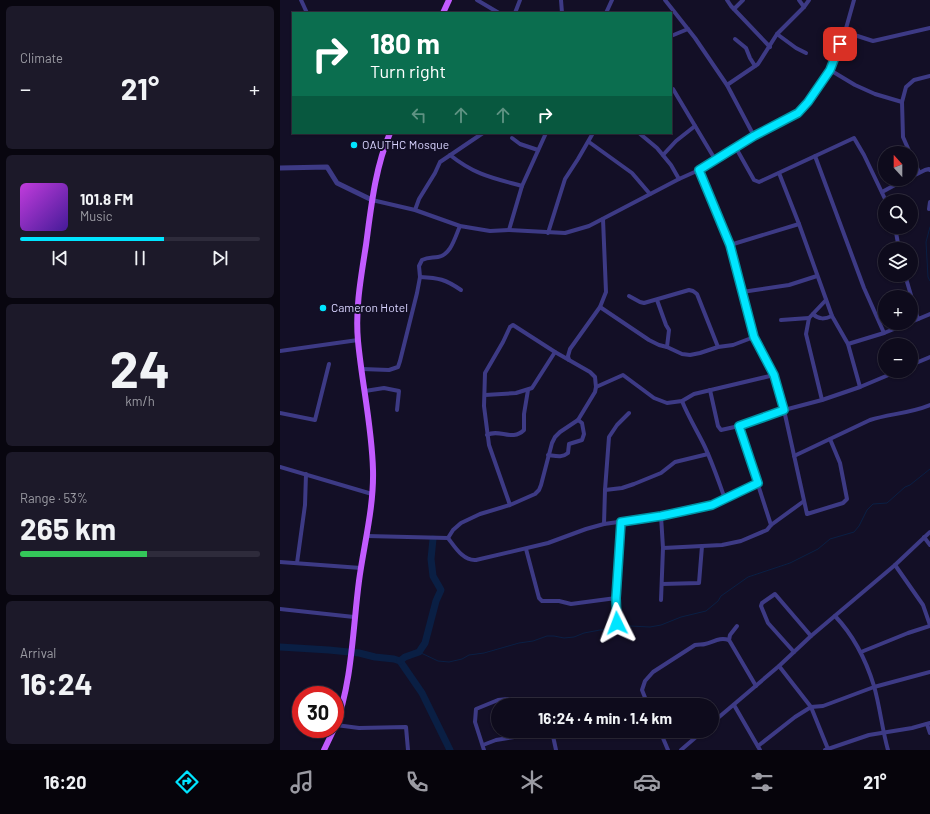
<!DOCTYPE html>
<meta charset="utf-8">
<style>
:root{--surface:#0e0b1c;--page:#1c1929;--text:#f1f3f6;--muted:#9b9ba3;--line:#2e2b3b;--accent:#00e5ff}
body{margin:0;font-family:Barlow,sans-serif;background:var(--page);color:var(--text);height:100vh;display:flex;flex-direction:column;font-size:15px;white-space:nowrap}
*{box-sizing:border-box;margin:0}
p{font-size:13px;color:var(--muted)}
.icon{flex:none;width:22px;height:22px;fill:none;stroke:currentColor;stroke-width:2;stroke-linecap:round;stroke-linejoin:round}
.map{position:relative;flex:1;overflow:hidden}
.panel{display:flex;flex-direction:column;gap:6px;padding:6px;background:#08060f;width:280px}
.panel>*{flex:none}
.guide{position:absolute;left:12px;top:12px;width:380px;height:122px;border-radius:0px;box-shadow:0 1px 3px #0004,0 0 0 1px var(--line);background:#0b6e4f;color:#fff;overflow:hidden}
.needle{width:26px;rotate:339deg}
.tools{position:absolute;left:598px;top:146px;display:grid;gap:8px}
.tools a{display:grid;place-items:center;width:40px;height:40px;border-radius:50%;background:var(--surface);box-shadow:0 1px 3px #0004,0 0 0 1px var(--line);font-size:20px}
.speed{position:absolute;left:12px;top:686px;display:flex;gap:8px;font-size:20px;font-weight:700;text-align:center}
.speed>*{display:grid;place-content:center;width:52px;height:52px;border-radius:50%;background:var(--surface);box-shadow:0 1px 3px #0004,0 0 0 1px var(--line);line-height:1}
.speed .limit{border:6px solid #d22;background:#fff;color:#111}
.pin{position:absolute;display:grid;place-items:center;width:34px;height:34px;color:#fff;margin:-17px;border-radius:8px;box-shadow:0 2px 6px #0006}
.me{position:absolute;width:44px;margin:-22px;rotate:357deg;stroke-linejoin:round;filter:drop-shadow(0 0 3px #0008)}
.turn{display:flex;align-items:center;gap:14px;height:84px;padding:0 12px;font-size:18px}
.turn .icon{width:52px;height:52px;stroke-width:2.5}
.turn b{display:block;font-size:28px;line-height:34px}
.lanes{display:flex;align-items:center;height:38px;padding:0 12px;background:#0003;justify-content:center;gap:20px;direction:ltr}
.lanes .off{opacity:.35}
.big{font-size:30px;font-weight:700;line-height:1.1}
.panel .card{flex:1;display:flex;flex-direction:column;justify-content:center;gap:6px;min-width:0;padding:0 14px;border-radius:6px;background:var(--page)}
.panel .dial{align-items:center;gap:0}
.dial b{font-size:52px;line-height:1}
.song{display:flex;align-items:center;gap:12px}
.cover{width:48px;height:48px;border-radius:6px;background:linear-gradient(135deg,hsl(290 70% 55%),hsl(260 70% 35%))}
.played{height:4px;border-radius:2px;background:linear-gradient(90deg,var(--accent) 60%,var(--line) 60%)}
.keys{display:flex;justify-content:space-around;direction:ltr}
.heat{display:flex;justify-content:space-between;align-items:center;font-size:22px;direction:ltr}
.charge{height:6px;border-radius:3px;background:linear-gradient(90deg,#34c759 53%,var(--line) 0)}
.trip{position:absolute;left:211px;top:698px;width:228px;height:40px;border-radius:20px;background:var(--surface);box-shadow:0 1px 3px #0004,0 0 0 1px var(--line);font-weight:700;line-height:40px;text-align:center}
.menu{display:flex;height:64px;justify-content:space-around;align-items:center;background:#06040b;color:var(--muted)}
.menu .icon{width:28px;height:28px}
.menu .active{color:var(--accent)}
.menu b{font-size:18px;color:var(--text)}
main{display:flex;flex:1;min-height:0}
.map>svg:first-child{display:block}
</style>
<main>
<section class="panel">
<div class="card"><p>Climate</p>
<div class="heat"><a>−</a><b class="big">21°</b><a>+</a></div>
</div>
<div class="card">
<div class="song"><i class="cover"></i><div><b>101.8 FM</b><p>Music</p></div></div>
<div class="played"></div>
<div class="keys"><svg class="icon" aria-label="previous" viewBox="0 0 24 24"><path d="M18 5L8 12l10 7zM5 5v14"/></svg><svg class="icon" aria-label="pause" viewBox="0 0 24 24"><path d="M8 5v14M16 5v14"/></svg><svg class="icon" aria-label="next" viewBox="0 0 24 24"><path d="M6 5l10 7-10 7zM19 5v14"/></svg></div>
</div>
<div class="card dial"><b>24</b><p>km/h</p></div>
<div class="card"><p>Range · 53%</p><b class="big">265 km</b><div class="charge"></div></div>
<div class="card"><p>Arrival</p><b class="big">16:24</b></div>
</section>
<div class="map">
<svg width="650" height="750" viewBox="0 0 650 750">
<rect width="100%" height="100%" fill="#130f26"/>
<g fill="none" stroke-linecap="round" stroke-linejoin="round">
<!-- stream -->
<g stroke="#0a1f44" stroke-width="1">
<path d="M650,227L646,242L648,277L650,281"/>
<path d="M139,652L158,661L169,662L182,659L189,655L204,653L239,643L253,641L267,636H274L284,638L294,637L304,633L320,630L336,629L350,626L370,627L381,625L401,617L426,611L438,601L441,596L468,577L510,563L538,549L550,539L574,532L579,526L587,510L593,504L607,503L625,487L630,485L650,469"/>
</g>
<!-- river -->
<g stroke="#0a1f44" stroke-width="7">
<path d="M0,647L49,650L79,653L95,657L114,659L120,661L142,693L170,750"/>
<path d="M120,661L125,657L139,652L145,643L156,601L161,590L153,576L151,559L153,539"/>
</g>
<!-- minor -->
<g stroke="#3d3a85" stroke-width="4">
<path d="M21,0L27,13"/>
<path d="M197,0L219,13"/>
<path d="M281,0L282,13"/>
<path d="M385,0L415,38L447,85L474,136"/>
<path d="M447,0L451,6L490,47"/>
<path d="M519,0L524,7"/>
<path d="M454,9L463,0"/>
<path d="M235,13L240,0"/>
<path d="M326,13L332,0"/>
<path d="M565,32L593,41L650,28"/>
<path d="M497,34L516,48L526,53"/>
<path d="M391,36L408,29"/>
<path d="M455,39L466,48L470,58L475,66"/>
<path d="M550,70L575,85L595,94L622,102"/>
<path d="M447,85L478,64L497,34L524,7L529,0"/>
<path d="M391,89H393L436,161"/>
<path d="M359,133L377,148L391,165L399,179"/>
<path d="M232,138L240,144L258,150"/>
<path d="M309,142L352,173L370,194"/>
<path d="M456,148L474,180L479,182L574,138L584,155L606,201"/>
<path d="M630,153L623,137L622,102L626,87L634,80L650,76"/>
<path d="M170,155C195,175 213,178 242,186"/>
<path d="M383,155L396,141L415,126"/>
<path d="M535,156L584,288L604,333"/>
<path d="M631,156L639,172"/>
<path d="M419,170L450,245L474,337L494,375L504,410L527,514L563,503L567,499L560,463L550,439"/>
<path d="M499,173L519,224L552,316L568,344L580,387"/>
<path d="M631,177L645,170L649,169L650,170"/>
<path d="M602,192L626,179"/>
<path d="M92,200L135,210L180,226L210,231L229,230L285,233L309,226L399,179L428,166L474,136L518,113L528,102L550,70L565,32L574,0"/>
<path d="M649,209L650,202"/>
<path d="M135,210L139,199L155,173L160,162L203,133"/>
<path d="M615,227L619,249"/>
<path d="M229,230L242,186L266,133"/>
<path d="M268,233L285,179L298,159L313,133"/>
<path d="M450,245L519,224"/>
<path d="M625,275L638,319"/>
<path d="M140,277C159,278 165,279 181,290"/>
<path d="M462,292L509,285L537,276"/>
<path d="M349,296L360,302L364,303L409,290L413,291L417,294L438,347"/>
<path d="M377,300L386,325L389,330L387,347"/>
<path d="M320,307L369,340L379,345L387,347L402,354L410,355L420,353L438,347L453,345L474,337"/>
<path d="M533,314C539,320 545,319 552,316"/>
<path d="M501,320L529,318"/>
<path d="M631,322L650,314"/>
<path d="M568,344L604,333L629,323"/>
<path d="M0,351L78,340"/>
<path d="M289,360L288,356L290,349L320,307L326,292L323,219"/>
<path d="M631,365L650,357"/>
<path d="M82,369L109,370L118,367L120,361L137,293L140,277L139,266L142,260C148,257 152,258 158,257C171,255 175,237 180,226"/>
<path d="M316,387L343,375L374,398L387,403L402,401L414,394L494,375"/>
<path d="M430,390L438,426L441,430L459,426L504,410L542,400L580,387L618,371"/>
<path d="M85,391L104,388L119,391L117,410"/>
<path d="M205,395L236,393L252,388L275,352"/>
<path d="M542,400L526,334L529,318L546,300"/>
<path d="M402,401C408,416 416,429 423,443C432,461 438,480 445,499"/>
<path d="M0,413L35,420L49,364"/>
<path d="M459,426L491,525"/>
<path d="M207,435C219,428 232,442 244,430V414L248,390"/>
<path d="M268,455C276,456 282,458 288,453L289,444L302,440L304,434L302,423L298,420"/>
<path d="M514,456L590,420C609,414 631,413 650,405"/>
<path d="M0,467L92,494"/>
<path d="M325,490L342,488L354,484L381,473L395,462L428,454"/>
<path d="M381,516L383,548L381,600"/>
<path d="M324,524L325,490L329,437L337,425L349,413"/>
<path d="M87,536L168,538C175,547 183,561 196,560L268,543L306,529L324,524L381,516L432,505L478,483"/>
<path d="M644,537L650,545"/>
<path d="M168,538L173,530L181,523L200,514L230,505L255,494L259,490L261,485L272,443L275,437L280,432L298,420L315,392L316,387L315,377L310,372L275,352L233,325L230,327L223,342L205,373L204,406L209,445L230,505"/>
<path d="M383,548L442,545L461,541L487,530L491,525L524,501"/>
<path d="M246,549L259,598L262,601H279L291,604L336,598"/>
<path d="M0,562L81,568"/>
<path d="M17,563L25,505L26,474"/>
<path d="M615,565L643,605L650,625"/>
<path d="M382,584L419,583L422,546"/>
<path d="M0,609L74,617"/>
<path d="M555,616C574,636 586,660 594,686C600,707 602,729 608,750"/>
<path d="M337,623L336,598L341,522"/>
<path d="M457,626L450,635L449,640L476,686"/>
<path d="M514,652L488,623L481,606L482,603L495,594L531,636"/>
<path d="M581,652L628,633L650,626"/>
<path d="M499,666L531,707L548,749"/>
<path d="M368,705L362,690L365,681L373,672L415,645C419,644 422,645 425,644C434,642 439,637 449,640"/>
<path d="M454,705L480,750"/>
<path d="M432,723L499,666L531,636L615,565L650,532"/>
<path d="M647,724L650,733"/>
<path d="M56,725L79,728L126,727L128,750"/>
<path d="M380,731L388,750"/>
<path d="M273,736L276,750"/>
<path d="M203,745L216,740L234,737L256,735L273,736L292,731"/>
<path d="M478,746L515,717L531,707L543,706L594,687L650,672"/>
<path d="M204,750L195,722L196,709L218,700L228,699"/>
<path d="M401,750L423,731"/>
<path d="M545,750L589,735L632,728L650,723"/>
</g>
<!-- tertiary -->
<path stroke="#3d3a85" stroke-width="5" d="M0,168L47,167L57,183L92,200"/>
<!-- primary -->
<g stroke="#c25bff" stroke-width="6">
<path d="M163,13L169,0"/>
<path d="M55,727C72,685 73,626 79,581C84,544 94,507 93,470C92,427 82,384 78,341C75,309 81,277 86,245C91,208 95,168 110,133"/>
<path d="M44,750L54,729"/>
</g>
</g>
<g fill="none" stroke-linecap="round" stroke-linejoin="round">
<defs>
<path id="route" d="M337,623L336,598L341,522L381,516L432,505L478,483L459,426L504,410L494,375L474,337L450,245L419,170L474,136L518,113L528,102L550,70L560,44"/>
</defs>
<!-- route casing -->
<use href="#route" stroke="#0095a6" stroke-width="10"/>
<!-- route -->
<use href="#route" stroke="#00e5ff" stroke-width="7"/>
</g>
<!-- markers -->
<g fill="#00e5ff" stroke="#130f26" stroke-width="1.5">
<circle cx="74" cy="145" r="4"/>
<circle cx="43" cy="308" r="4"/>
</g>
<g text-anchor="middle" stroke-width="4" stroke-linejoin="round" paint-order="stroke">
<!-- poi labels -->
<g font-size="12" fill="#d9d4ff" stroke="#130f26" text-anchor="start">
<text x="82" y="149">OAUTHC Mosque</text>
<text x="51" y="312">Cameron Hotel</text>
</g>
</g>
</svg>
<div class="tools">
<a><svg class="needle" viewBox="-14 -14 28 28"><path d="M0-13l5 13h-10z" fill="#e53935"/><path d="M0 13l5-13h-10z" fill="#9b9ba3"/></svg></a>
<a><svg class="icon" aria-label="search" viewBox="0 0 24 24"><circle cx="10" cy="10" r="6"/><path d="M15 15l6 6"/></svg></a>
<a><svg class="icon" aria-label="layers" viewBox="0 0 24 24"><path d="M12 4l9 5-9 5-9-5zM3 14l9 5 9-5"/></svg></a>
<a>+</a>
<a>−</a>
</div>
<div class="speed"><div class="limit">30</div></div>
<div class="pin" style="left:560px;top:44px;background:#d93025"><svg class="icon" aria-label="arrive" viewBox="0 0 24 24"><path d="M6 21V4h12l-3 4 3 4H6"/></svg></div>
<svg class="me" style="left:337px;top:623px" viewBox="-20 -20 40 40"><path d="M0-17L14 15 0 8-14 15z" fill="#00e5ff" stroke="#fff" stroke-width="4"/></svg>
<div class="trip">16:24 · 4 min · 1.4 km</div>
<div class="guide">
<div class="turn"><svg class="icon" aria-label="right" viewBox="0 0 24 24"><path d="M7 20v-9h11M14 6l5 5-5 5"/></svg><div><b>180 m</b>Turn right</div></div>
<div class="lanes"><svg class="icon off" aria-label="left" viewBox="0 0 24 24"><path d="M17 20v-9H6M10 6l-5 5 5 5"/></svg><svg class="icon off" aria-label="ahead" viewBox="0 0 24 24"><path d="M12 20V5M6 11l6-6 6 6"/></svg><svg class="icon off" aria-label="ahead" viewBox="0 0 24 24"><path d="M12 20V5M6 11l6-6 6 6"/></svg><svg class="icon" aria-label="right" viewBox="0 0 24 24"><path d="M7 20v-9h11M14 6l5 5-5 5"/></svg></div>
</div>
</div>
</main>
<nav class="menu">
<b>16:20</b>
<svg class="icon active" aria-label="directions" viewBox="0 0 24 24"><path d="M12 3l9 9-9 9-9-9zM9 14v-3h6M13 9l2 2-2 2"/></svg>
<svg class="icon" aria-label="music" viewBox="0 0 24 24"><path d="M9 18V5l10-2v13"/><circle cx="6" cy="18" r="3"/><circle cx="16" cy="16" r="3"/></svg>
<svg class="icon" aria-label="phone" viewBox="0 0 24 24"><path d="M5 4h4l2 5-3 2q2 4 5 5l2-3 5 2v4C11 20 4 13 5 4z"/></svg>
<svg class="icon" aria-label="climate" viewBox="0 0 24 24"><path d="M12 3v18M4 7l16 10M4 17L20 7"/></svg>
<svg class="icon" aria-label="car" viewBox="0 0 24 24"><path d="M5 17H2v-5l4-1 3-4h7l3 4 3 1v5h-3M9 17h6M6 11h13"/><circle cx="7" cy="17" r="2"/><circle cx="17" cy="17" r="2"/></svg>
<svg class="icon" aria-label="filters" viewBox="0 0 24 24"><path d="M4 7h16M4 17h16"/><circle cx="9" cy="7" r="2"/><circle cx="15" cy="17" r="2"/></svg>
<b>21°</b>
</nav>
